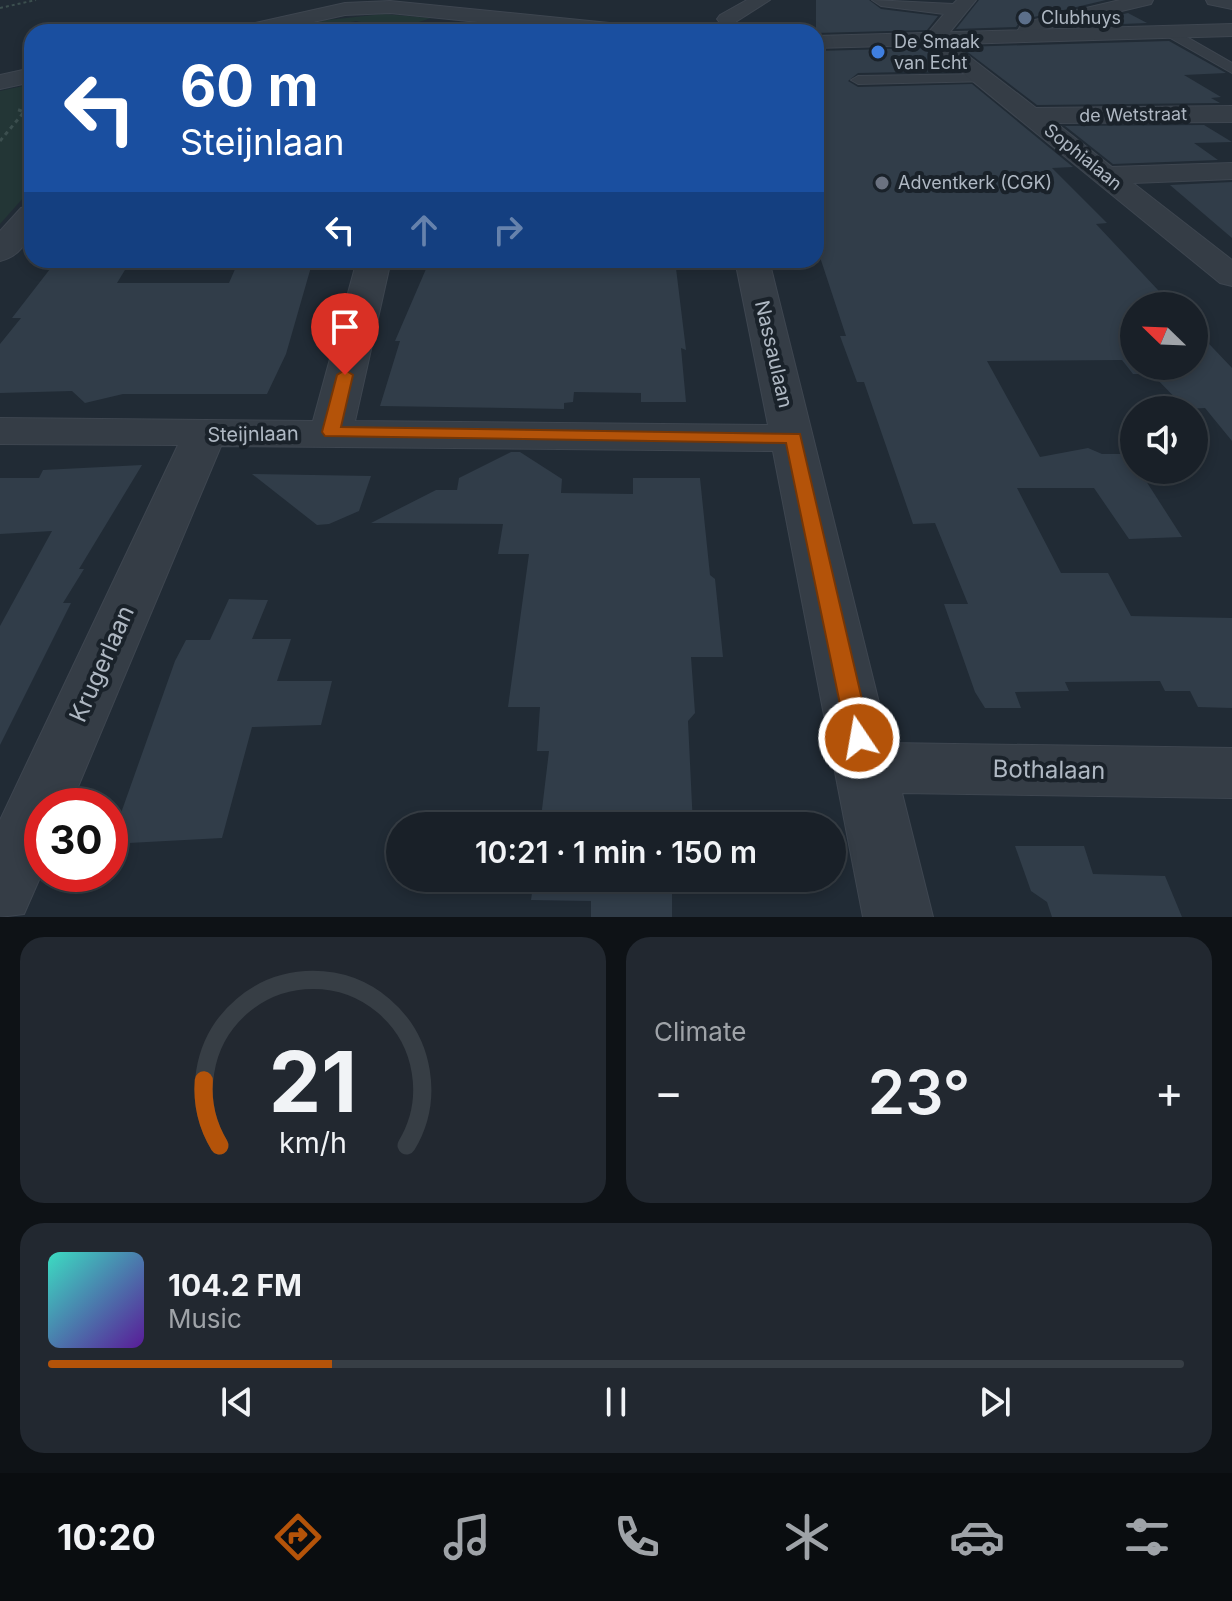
<!DOCTYPE html>
<meta charset="utf-8">
<style>
:root{--surface:#192028;--page:#222830;--text:#f1f3f6;--muted:#9fa3a8;--line:#373e45;--accent:#b45309}
body{margin:0;font-family:Inter,sans-serif;background:var(--page);color:var(--text);height:100vh;display:flex;flex-direction:column;font-size:30px;white-space:nowrap}
*{box-sizing:border-box;margin:0}
p{font-size:26px;color:var(--muted)}
.icon{flex:none;width:44px;height:44px;fill:none;stroke:currentColor;stroke-width:2;stroke-linecap:round;stroke-linejoin:round}
.map{position:relative;height:917px;overflow:hidden}
.side{display:flex;flex-direction:column;gap:20px;padding:20px;background:#0e1216;flex:1}
.side>*{flex:none}
.banner{position:absolute;left:24px;top:24px;width:800px;height:244px;border-radius:24px;box-shadow:0 4px 12px #0003,0 0 0 2px var(--line);background:#1a4fa0;color:#fff;overflow:hidden}
.needle{width:52px;rotate:293deg}
.tools{position:absolute;left:1120px;top:292px;display:grid;gap:16px}
.tools a{display:grid;place-items:center;width:88px;height:88px;border-radius:50%;background:var(--surface);box-shadow:0 4px 12px #0003,0 0 0 2px var(--line);font-size:40px}
.speed{position:absolute;left:24px;top:788px;display:flex;gap:16px;font-size:40px;font-weight:700;text-align:center}
.speed>*{display:grid;place-content:center;width:104px;height:104px;border-radius:50%;background:var(--surface);box-shadow:0 4px 12px #0003,0 0 0 2px var(--line);line-height:1}
.speed .limit{border:12px solid #d22;background:#fff;color:#111}
.pin{position:absolute;display:grid;place-items:center;width:68px;height:68px;color:#fff;margin:-82px -34px;border-radius:50% 50% 50% 0;rotate:-45deg;box-shadow:0 0 8px #0007}
.pin .icon{rotate:45deg}
.me{position:absolute;width:88px;margin:-44px;rotate:348deg;stroke-linejoin:round;filter:drop-shadow(0 0 6px #0008)}
.turn{display:flex;align-items:center;gap:28px;height:168px;padding:0 24px;font-size:36px}
.turn .icon{width:104px;height:104px;stroke-width:2.5}
.turn b{display:block;font-size:56px;line-height:68px}
.lanes{display:flex;align-items:center;height:76px;padding:0 24px;background:#0003;justify-content:center;gap:40px;direction:ltr}
.lanes .off{opacity:.35}
.big{font-size:60px;font-weight:600;line-height:1.1}
.side .card{flex:1;display:flex;flex-direction:column;justify-content:center;gap:12px;min-width:0;padding:0 28px;border-radius:24px;background:var(--page)}
.side .dial{align-items:center;gap:0}
.dial svg{height:208px;overflow:visible;fill:none;stroke:var(--line);stroke-width:7;stroke-linecap:round;text-anchor:middle}
.dial text{fill:var(--text);stroke:none}
.song{display:flex;align-items:center;gap:24px}
.cover{width:96px;height:96px;border-radius:12px;background:linear-gradient(135deg,hsl(170 70% 55%),hsl(270 70% 35%))}
.played{height:8px;border-radius:4px;background:linear-gradient(90deg,var(--accent) 25%,var(--line) 25%)}
.keys{display:flex;justify-content:space-around;direction:ltr}
.heat{display:flex;justify-content:space-between;align-items:center;font-size:44px;direction:ltr}
.side .tiles{flex:1;display:grid;gap:20px;grid-template-columns:1fr 1fr}
.card:last-child{grid-column:span 2}
.trip{position:absolute;left:386px;top:812px;width:460px;height:80px;border-radius:40px;background:var(--surface);box-shadow:0 4px 12px #0003,0 0 0 2px var(--line);font-weight:600;line-height:80px;text-align:center}
.tabs{display:flex;height:128px;justify-content:space-around;align-items:center;background:#0a0d10;color:var(--muted)}
.tabs .icon{width:56px;height:56px}
.tabs .current{color:var(--accent)}
.tabs b{font-size:36px;color:var(--text)}
.map>svg:first-child{display:block}
</style>
<div class="map">
<svg width="1232" height="917" viewBox="0 0 1232 917">
<rect width="100%" height="100%" fill="#212b35"/>
<!-- green -->
<g fill="#233636">
<path d="M383,14L431,18L395,30L356,21L333,26L318,21Z"/>
<path d="M32,84V188L0,224V91Z"/>
</g>
<!-- building -->
<g fill="#313d49">
<path d="M816,0H869L881,9L938,16L927,30L816,33Z"/>
<path d="M979,0H1106L1021,20L1016,27L956,29Z"/>
<path d="M1128,13L1147,23L1073,26Z"/>
<path d="M1169,41L1226,73L1184,75L1221,97L1211,98L1220,103L1037,105L961,47Z"/>
<path d="M927,48L956,71L858,73L848,81L858,87L972,84L1073,167L1052,168L1107,223L1096,224L1173,306H1134V366H1194V328L1232,368V441L1205,408L1186,409L1152,374H1133L1122,360L987,361L1040,457L1088,448L1102,454H1129L1134,470H1139L1182,537L1129,539L1094,488H1017L1061,573H1108L1131,616L1232,618V708L1198,707L1190,691H1165L1160,681L1065,682L1069,691L1015,692L1021,708H985L975,692L944,604H968L935,523L913,524L864,382H857L840,336H846L816,245V51Z"/>
<path d="M1204,125L1232,142L1194,143L1218,160L1113,164L1065,126Z"/>
<path d="M1232,182V238L1170,185Z"/>
<path d="M57,260H109L105,266L128,265L117,283H229L239,260H313L286,354L267,394H123L85,403L72,391L0,393V344L21,318H12Z"/>
<path d="M675,260L686,350L681,348L686,402H641V393L574,392L573,402L564,403V409L380,406L400,341H395L426,269L515,270V262Z"/>
<path d="M511,452H520L562,479L561,493L633,494V478H700L710,575L715,579L723,657H691L695,713L688,721L693,826H540L549,751H537L540,707H508L529,554H498L503,524L371,523L436,490H457L459,478Z"/>
<path d="M142,465L79,569H84L63,603H71L0,745V626L52,531L0,534V478H39L43,470Z"/>
<path d="M252,474L371,476L359,511L329,524L317,525Z"/>
<path d="M229,599L268,600L252,639H291L277,681H332L321,725L252,727L222,838L110,844L175,661L186,640H210Z"/>
<path d="M1015,846H1084L1093,874L1165,876L1182,917H1052L1047,902L1031,891Z"/>
<path d="M534,878H672V917H591V901L531,900Z"/>
</g>
<g fill="none" stroke-linecap="round" stroke-linejoin="round">
<defs>
<g id="service">
<path d="M1165,29H1173L1232,63V73L1165,35Z"/>
<path d="M985,74L992,78L990,81L858,84L851,80L858,76Z"/>
</g>
<g id="minor">
<path d="M747,0H770L734,23H720L717,19L720,15Z"/>
<path d="M872,0L953,4L957,0H976L945,38L1036,108L1232,106V122L1056,123L1112,167L1232,163V179L1133,183L1232,260V286L1220,283L926,43L923,39L944,14L881,6Z"/>
<path d="M1120,0H1153L1151,4L1037,31L1032,40L1025,42L1015,36L1022,23Z"/>
<path d="M1206,0H1232V9L1208,4Z"/>
<path d="M32,205C32,230 28,254 0,261V231L21,208Z"/>
<path d="M357,260H391L355,421L768,425L735,260H769L889,743L1232,748V798L902,793L933,917H863L773,451L221,446L70,806H42V873L24,914L0,917V820L178,445L0,444V418L313,421Z"/>
</g>
<g id="tertiary">
<path d="M390,1L639,26L649,32H578L390,13L345,15L268,32H230L233,28L345,3Z"/>
<path d="M1232,24V36L816,48V36Z"/>
<path d="M32,68V82L0,89V75Z"/>
</g>
</defs>
<!-- service casing -->
<use href="#service" stroke="#3e4650" stroke-width="2"/>
<!-- minor casing -->
<use href="#minor" stroke="#3e4650" stroke-width="2"/>
<!-- tertiary casing -->
<use href="#tertiary" stroke="#3e4650" stroke-width="2"/>
<!-- path-far1 -->
<path stroke="#3c4f4f" stroke-width="2" stroke-dasharray="3 3" stroke-linecap="butt" d="M0,8L36,0"/>
<!-- path -->
<path stroke="#3c4f4f" stroke-width="3" stroke-dasharray="4 4" stroke-linecap="butt" d="M0,141L24,112L16,109"/>
<!-- service -->
<use href="#service" fill="#353d46" fill-rule="evenodd"/>
<!-- minor -->
<use href="#minor" fill="#353d46" fill-rule="evenodd"/>
<!-- tertiary -->
<use href="#tertiary" fill="#353d46" fill-rule="evenodd"/>
</g>
<!-- route -->
<path fill="#b45309" stroke="#753606" stroke-width="2" d="M345,370L353,375L341,427L800,434L871,738L868,744L859,747L851,744L847,738L786,443L325,436L322,432L337,375Z"/>
<!-- markers -->
<circle fill="#5c6f8a" stroke="#1a222a" stroke-width="3" cx="1025" cy="18" r="8"/>
<circle fill="#3f7fe0" stroke="#1a222a" stroke-width="3" cx="878" cy="52" r="8"/>
<circle fill="#6b7280" stroke="#1a222a" stroke-width="3" cx="882" cy="183" r="8"/>
<g text-anchor="middle" stroke-width="8" stroke-linejoin="round" paint-order="stroke">
<!-- far-poi labels -->
<g font-size="18" fill="#afb8c3" stroke="#1a222a" text-anchor="start">
<text x="1041" y="24">Clubhuys</text>
<text x="894" y="48">De Smaak<tspan x="894" dy="21">van Echt</tspan></text>
<text x="898" y="189">Adventkerk (CGK)</text>
</g>
<!-- far-street labels -->
<g font-size="18" fill="#afb8c3" stroke="#1a222a">
<text transform="translate(1133 115) rotate(-1)" y="6">de Wetstraat</text>
<text transform="translate(1083 157) rotate(39)" y="6">Sophialaan</text>
</g>
<!-- street labels -->
<g font-size="20" fill="#afb8c3" stroke="#1a222a">
<text transform="translate(774 354) rotate(77)" y="7">Nassaulaan</text>
<text transform="translate(253 434) rotate(-1)" y="7">Steijnlaan</text>
</g>
<!-- near-street labels -->
<g font-size="24" fill="#afb8c3" stroke="#1a222a">
<text transform="translate(102 664) rotate(-66)" y="8">Krugerlaan</text>
<text transform="translate(1049 770) rotate(1)" y="8">Bothalaan</text>
</g>
</g>
</svg>
<div class="tools">
<a><svg class="needle" viewBox="-14 -14 28 28"><path d="M0-13l5 13h-10z" fill="#e53935"/><path d="M0 13l5-13h-10z" fill="#9fa3a8"/></svg></a>
<a><svg class="icon" aria-label="sound" viewBox="0 0 24 24"><path d="M4 9h4l5-4v14l-5-4H4zM17 9q2 3 0 6"/></svg></a>
</div>
<div class="speed"><div class="limit">30</div></div>
<div class="pin" style="left:345px;top:375px;background:#d93025"><svg class="icon" aria-label="arrive" viewBox="0 0 24 24"><path d="M6 21V4h12l-3 4 3 4H6"/></svg></div>
<svg class="me" style="left:859px;top:738px" viewBox="-20 -20 40 40"><circle r="17" fill="#b45309" stroke="#fff" stroke-width="3"/><path d="M0-11L8 9 0 5-8 9z" fill="#fff"/></svg>
<div class="trip">10:21 · 1 min · 150 m</div>
<div class="banner">
<div class="turn"><svg class="icon" aria-label="left" viewBox="0 0 24 24"><path d="M17 20v-9H6M10 6l-5 5 5 5"/></svg><div><b>60 m</b>Steijnlaan</div></div>
<div class="lanes"><svg class="icon" aria-label="left" viewBox="0 0 24 24"><path d="M17 20v-9H6M10 6l-5 5 5 5"/></svg><svg class="icon off" aria-label="ahead" viewBox="0 0 24 24"><path d="M12 20V5M6 11l6-6 6 6"/></svg><svg class="icon off" aria-label="right" viewBox="0 0 24 24"><path d="M7 20v-9h11M14 6l5 5-5 5"/></svg></div>
</div>
</div>
<section class="side">
<div class="tiles">
<div class="card dial"><svg viewBox="0 0 100 80">
<path d="M14 69A42 42 0 1 1 86 69"/>
<path d="M14 69A42 42 0 0 1 8 44" stroke="#b45309"/>
<text x="50" y="56" font-size="32" font-weight="700">21</text>
<text x="50" y="72" font-size="11">km/h</text>
</svg></div>
<div class="card"><p>Climate</p>
<div class="heat"><a>−</a><b class="big">23°</b><a>+</a></div>
</div>
<div class="card">
<div class="song"><i class="cover"></i><div><b>104.2 FM</b><p>Music</p></div></div>
<div class="played"></div>
<div class="keys"><svg class="icon" aria-label="previous" viewBox="0 0 24 24"><path d="M18 5L8 12l10 7zM5 5v14"/></svg><svg class="icon" aria-label="pause" viewBox="0 0 24 24"><path d="M8 5v14M16 5v14"/></svg><svg class="icon" aria-label="next" viewBox="0 0 24 24"><path d="M6 5l10 7-10 7zM19 5v14"/></svg></div>
</div>
</div>
</section>
<nav class="tabs">
<b>10:20</b>
<svg class="icon current" aria-label="directions" viewBox="0 0 24 24"><path d="M12 3l9 9-9 9-9-9zM9 14v-3h6M13 9l2 2-2 2"/></svg>
<svg class="icon" aria-label="music" viewBox="0 0 24 24"><path d="M9 18V5l10-2v13"/><circle cx="6" cy="18" r="3"/><circle cx="16" cy="16" r="3"/></svg>
<svg class="icon" aria-label="phone" viewBox="0 0 24 24"><path d="M5 4h4l2 5-3 2q2 4 5 5l2-3 5 2v4C11 20 4 13 5 4z"/></svg>
<svg class="icon" aria-label="climate" viewBox="0 0 24 24"><path d="M12 3v18M4 7l16 10M4 17L20 7"/></svg>
<svg class="icon" aria-label="car" viewBox="0 0 24 24"><path d="M5 17H2v-5l4-1 3-4h7l3 4 3 1v5h-3M9 17h6M6 11h13"/><circle cx="7" cy="17" r="2"/><circle cx="17" cy="17" r="2"/></svg>
<svg class="icon" aria-label="filters" viewBox="0 0 24 24"><path d="M4 7h16M4 17h16"/><circle cx="9" cy="7" r="2"/><circle cx="15" cy="17" r="2"/></svg>
</nav>
